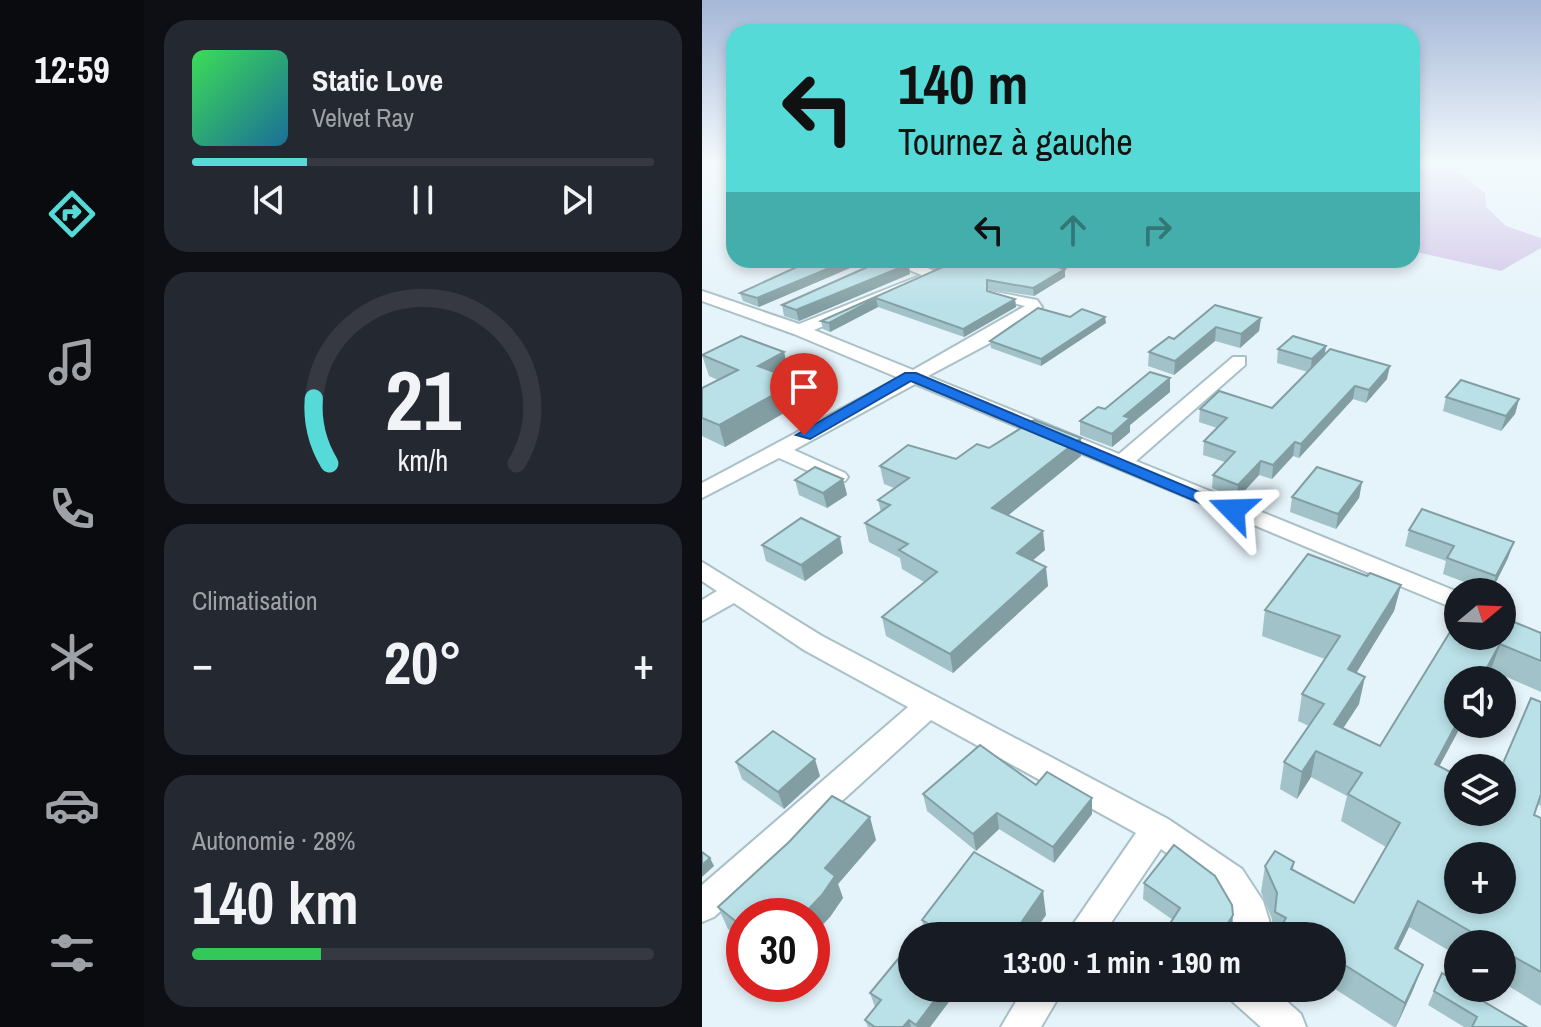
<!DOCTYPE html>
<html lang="fr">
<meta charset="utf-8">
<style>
:root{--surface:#171b24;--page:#242831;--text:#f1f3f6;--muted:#9ea1a6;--line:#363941;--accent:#55dad7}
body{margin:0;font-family:"Archivo Narrow",sans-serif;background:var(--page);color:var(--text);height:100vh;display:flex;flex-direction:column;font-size:30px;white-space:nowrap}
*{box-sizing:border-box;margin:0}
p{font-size:26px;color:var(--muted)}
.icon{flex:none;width:44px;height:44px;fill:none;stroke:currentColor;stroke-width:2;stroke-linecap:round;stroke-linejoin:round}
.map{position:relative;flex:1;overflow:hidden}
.drawer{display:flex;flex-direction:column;gap:20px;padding:20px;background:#0d0f14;width:558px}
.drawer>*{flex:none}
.banner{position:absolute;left:24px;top:24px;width:694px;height:244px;border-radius:24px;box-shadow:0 4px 12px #0003;background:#55dad7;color:#111;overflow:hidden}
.needle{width:52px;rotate:71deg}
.fabs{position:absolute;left:742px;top:578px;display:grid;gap:16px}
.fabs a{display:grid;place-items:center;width:72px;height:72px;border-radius:50%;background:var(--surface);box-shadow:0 4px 12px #0003;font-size:40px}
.speed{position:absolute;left:24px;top:898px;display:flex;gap:16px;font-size:40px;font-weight:700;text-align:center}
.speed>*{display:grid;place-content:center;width:104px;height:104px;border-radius:50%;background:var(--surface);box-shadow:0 4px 12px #0003;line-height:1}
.speed .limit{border:12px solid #d22;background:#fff;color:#111}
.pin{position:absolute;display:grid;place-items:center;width:68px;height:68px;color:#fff;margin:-82px -34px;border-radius:50% 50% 50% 0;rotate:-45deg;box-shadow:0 0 8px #0007}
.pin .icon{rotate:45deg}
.me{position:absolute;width:88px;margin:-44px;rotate:292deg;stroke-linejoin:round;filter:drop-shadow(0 0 6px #0008)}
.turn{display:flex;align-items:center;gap:28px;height:168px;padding:0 40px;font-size:36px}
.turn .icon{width:104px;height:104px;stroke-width:2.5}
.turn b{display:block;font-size:56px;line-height:68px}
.lanes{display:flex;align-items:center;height:76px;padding:0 40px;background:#0003;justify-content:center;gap:40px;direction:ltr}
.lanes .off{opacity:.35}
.big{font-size:60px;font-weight:800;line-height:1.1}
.drawer .card{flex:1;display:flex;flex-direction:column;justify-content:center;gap:12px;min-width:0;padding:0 28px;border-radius:24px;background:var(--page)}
.drawer .dial{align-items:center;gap:0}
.dial svg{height:208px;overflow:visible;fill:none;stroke:var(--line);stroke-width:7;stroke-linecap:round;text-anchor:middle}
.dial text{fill:var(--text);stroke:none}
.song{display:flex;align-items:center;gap:24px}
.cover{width:96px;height:96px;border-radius:12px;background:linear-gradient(135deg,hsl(130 70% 55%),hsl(200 70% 35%))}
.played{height:8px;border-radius:4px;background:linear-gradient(90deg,var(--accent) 25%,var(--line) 25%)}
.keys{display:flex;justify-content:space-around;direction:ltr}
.heat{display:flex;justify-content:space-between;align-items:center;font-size:44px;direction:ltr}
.charge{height:12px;border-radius:6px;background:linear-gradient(90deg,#34c759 28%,var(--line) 0)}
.trip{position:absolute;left:196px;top:922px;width:448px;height:80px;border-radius:40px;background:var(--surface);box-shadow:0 4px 12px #0003;font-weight:800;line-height:80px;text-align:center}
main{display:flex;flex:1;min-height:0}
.menu{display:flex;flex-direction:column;width:144px;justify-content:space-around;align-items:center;background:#090b0e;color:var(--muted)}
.menu .icon{width:56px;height:56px}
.menu .active{color:var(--accent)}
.menu b{font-size:36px;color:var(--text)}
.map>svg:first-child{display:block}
</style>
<main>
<nav class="menu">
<b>12:59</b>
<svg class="icon active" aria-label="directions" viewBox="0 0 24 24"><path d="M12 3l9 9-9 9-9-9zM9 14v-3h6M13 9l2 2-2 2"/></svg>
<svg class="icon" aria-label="music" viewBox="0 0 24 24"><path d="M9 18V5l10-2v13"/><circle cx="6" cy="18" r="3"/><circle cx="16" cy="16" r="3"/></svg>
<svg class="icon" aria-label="phone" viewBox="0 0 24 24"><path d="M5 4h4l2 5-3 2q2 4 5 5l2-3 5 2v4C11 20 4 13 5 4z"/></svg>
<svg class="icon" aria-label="climate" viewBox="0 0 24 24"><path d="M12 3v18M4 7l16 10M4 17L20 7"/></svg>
<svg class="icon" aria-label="car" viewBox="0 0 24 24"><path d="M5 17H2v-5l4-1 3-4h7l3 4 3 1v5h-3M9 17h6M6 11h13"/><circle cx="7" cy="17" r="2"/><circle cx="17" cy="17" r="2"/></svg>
<svg class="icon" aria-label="filters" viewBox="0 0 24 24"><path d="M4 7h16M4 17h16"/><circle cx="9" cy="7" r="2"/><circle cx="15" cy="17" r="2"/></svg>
</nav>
<section class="drawer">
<div class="card">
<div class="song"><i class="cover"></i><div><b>Static Love</b><p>Velvet Ray</p></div></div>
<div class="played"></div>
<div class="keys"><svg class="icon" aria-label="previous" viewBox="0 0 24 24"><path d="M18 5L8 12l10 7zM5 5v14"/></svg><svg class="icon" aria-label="pause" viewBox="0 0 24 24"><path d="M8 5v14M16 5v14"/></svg><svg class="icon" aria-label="next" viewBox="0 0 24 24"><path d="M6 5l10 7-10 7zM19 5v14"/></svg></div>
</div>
<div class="card dial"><svg viewBox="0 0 100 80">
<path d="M14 69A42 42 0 1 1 86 69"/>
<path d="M14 69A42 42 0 0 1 8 44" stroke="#55dad7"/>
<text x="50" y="56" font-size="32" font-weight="700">21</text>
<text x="50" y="72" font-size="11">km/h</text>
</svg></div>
<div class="card"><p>Climatisation</p>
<div class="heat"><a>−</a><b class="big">20°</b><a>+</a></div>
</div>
<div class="card"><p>Autonomie · 28%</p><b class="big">140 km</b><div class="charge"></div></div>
</section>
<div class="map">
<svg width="839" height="1027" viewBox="0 0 839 1027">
<rect width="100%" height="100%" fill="#e5f3fa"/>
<!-- green -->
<path fill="#d1c5e7" d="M710,163H764L756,171L783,193L784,207L804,226L839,238V248L799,271L710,251Z"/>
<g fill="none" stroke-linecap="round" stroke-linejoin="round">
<defs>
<g id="minor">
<path d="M175,260H208L239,274L231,279L224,276L223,282L112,330L211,370L323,306L288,297V291L335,300L340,307L338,310L301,336L226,376L417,454L531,357H543V365L434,461L756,592V610L213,384L92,450L143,473L146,477L143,481H129L77,458L0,498V483L197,378L92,334L0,301V291L97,324L220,275L194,265L175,266Z"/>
<path d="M0,562L120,636L466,819L540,869L561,901L567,920L566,936H532C535,892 491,872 459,849L400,936H363L434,833L229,720L12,917L0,922V885L206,707L102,650L32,603L0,621V600L15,591L0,581Z"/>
<path d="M322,988H362L339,1027H299Z"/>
<path d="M525,988H570L599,1014L604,1027H559L530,1001Z"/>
</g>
</defs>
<!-- minor casing -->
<use href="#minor" stroke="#a8c0c6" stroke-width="4"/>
<!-- minor -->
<use href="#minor" fill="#fff" fill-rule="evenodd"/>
</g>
<!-- wall -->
<g fill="#a0c2c8">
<path d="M110,260L57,307L41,301L38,293Z"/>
<path d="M214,260H330L363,277L332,296L286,289V291L313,299L314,307L262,337L176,307L128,332L121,329L119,321L233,270Z"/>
<path d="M208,274L97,321L82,316L80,305Z"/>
<path d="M513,305L559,318L557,331L538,348L513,341L472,375L446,366L447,352L472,339Z"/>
<path d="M368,317L404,323L339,366L289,348L288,341Z"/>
<path d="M624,346L622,356L685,379L664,403L651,399L597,458L591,456L570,479L557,475L535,499L510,488L511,475L523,462L501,455L502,441L515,428L497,422L498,409L570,408L606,372L575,363L576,349Z"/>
<path d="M82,352L87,373L81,376L96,381L101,402L23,447L0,436V388L16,380L7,376L0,355Z"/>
<path d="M468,378V392L428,425V432L410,447L378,435V421Z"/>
<path d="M744,397L817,399L813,414L799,431L741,411Z"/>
<path d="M379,438V456L306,515L343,550L331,560L346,586L251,673L184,636L180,617L222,582L200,569L198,558L167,542L163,523L179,512L176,500L192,488L182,484L178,466L254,459L287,448Z"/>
<path d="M141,479L145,495L125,508L97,495L93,480Z"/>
<path d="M660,482L657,498L634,529L588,512L590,497Z"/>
<path d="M707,530L806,558L789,592L741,574L744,561L703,546Z"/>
<path d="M60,545L141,553L103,581L64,561Z"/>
<path d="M665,576L699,585L692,611L654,673L657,704L641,728L678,746L756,619L839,633V692L789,670L756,724H760L737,766L800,812L839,702V806L835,804L832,815L839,818V1006L800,982V944H756V956L707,927L696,950L721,965L711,990L694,1027H692L630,987V936H568L570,919L559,892L563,866L592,862L591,870L652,903L684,847L639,821L645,796L609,777L595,799L578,789L582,762L607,726L596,721L600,694L623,659L560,636L563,610Z"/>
<path d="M34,762L118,776L82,809L40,779Z"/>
<path d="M334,785L390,814L352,863L297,829L274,851L225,811L221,794Z"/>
<path d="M174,840L136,884L141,898L128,917L42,916V941L26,929L16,907Z"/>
<path d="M442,883L529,931L526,936H460L471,920L441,899Z"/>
<path d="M344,915L329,936H224L220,920Z"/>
<path d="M732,991L774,997L825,1027H762L726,1005Z"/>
<path d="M168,993L249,999L228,1027H166L163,1020L173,1007Z"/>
</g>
<!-- shaded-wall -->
<g fill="#829ea2">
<path d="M147,260H167L57,307L55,298Z"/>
<path d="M207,264L208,274L97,321L94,310Z"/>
<path d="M363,269V277L332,296L331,288Z"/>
<path d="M174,298L176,307L128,332L127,323Z"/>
<path d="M313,299L314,307L262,337L261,329Z"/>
<path d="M403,317L404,323L339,366V359Z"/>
<path d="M559,318L557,331L538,348L539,334Z"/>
<path d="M514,327L513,341L472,375L473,361Z"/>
<path d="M624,346L622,359L608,373L610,359Z"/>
<path d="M82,352L87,373L62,386L56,366Z"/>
<path d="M688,366L685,379L664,403L667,390Z"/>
<path d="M468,378V392L428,425V432L410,447V434L422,416Z"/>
<path d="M96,381L101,402L23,447L17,425Z"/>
<path d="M653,386L651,399L597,458L599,444Z"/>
<path d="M817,399L813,414L799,431L804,416Z"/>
<path d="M379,438V456L292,527L290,508Z"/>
<path d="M593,442L591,456L570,479L571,465Z"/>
<path d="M559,461L557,475L535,499L536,485Z"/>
<path d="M141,479L145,495L125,508L121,493Z"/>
<path d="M660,482L657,498L634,529L636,514Z"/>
<path d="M341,531L343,550L317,572L315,553Z"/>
<path d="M138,537L141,553L103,581L99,565Z"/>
<path d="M812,542L806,558L789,592L794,576Z"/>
<path d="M344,567L346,586L251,673L248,654Z"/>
<path d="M699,585L692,611L641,695L646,669Z"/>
<path d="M798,644L789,670L784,680H778Z"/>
<path d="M663,677L657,704L627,750L632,724Z"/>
<path d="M756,721V724H760L724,791L733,764Z"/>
<path d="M614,751L609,777L595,799L600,772Z"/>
<path d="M113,759L118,776L82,809L76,792Z"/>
<path d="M390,798V814L352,863L351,847Z"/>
<path d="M295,813L297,829L274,851L271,834Z"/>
<path d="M168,817L174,840L136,884L141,898L128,917L110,936V916H100L123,868Z"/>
<path d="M8,858L12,866L0,877V865Z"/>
<path d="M341,891L344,915L329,936H310Z"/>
<path d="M716,901L707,927L684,974L693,948Z"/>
<path d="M531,915L529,931L526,936H518Z"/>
<path d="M721,965L711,990L694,1027L703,1003Z"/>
<path d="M242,988H246L249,999L228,1027H215L214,1025Z"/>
<path d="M207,1020L209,1027H201Z"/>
</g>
<!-- building -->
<g fill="#bae1e8" stroke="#829ea2" stroke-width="2" fill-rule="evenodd">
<path d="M110,260H147L55,298L38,293Z"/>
<path d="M181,260H194L207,264L94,310L80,305Z"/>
<path d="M227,260H330L363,269L331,288L285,280V291L313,299L261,329L174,298L127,323L119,321L241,267Z"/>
<path d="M513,305L559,318L539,334L514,327L473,361L447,352L467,337L472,339Z"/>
<path d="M336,308L368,317L380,309L403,317L339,359L288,341Z"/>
<path d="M39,336L82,352L56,366L96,381L17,425L0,418V388L36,370L0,355Z"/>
<path d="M591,336L624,346L610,359L576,349Z"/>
<path d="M628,349L688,366L667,390L653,386L599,444L593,442L571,465L559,461L536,485L511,475L533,452L502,441L525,418L498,409L517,391L570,408Z"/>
<path d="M448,372L468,378L422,416L428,418L410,434L378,421L396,407L403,409Z"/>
<path d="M759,380L817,399L804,416L744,397Z"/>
<path d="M332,420L379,438L290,508L341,531L315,553L344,567L248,654L180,617L235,572L197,550L206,544L163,523L188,505L176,500L207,478L178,466L206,445L254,459L275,444L287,448Z"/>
<path d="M113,467L141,479L121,493L93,480Z"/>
<path d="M615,467L660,482L636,514L590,497Z"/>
<path d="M720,509L812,542L794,576L745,558L752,546L707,530Z"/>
<path d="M99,518L138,537L99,565L60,545Z"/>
<path d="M606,554L665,576L668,573L699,585L646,669L663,677L632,724L678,746L756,619V636H800V617L839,633V661L798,644L778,680H756V721L733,764L756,776V812H800V768H799L829,698L839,702V794L832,815L839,818V972L800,950V944H790L716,901L693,948L721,965L703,1003L630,957V936H597L580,925L584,918L573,912L575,893L563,866L573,851L592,862L589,869L652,903L698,823L646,794L660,773L614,751L600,772L582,762L622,704L600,694L638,636L563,610ZM756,856H800V900H756Z"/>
<path d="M71,731L113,759L76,792L34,762Z"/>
<path d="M278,745L334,785L345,772L390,798L351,847L295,813L271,834L221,794Z"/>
<path d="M130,796L168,817L123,868L133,876L120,895L100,916H42V928L16,907L87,842Z"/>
<path d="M472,845L513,876L530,905L531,915L518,936H460L478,908L442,883Z"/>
<path d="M0,852L8,858L0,865Z"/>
<path d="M272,852L341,891L310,936H246L220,920Z"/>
<path d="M201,953L210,960V988H242L214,1025L207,1020L201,1027H173L163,1020L179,1000L168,993Z"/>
<path d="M740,973L756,983V988H765L776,994L774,997L825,1027H770L775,1017L732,991Z"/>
</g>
<!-- sky -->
<linearGradient id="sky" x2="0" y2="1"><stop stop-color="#a5b7d8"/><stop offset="0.53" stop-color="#f3fafd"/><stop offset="1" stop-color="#f3fafd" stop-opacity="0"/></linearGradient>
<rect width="839" height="307" fill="url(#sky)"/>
<!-- route -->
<path fill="#1a73e8" stroke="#114b97" stroke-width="2" d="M203,373H214L540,510L531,516L524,514L209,381L108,439L94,435Z"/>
</svg>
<div class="fabs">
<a><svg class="needle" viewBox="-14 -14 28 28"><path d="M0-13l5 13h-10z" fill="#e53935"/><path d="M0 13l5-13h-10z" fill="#9ea1a6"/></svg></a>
<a><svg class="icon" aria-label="sound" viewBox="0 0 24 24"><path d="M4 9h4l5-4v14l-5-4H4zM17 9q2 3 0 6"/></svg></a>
<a><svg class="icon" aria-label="layers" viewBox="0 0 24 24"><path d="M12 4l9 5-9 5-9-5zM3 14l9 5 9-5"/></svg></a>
<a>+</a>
<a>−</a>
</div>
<div class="speed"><div class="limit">30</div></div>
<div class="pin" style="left:102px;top:435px;background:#d93025"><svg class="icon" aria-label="arrive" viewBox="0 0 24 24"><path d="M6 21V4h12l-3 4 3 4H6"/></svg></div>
<svg class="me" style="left:531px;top:510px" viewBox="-20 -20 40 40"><path d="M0-17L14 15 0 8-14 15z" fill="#1a73e8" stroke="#fff" stroke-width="4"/></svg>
<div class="trip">13:00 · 1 min · 190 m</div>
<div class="banner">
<div class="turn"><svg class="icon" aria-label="left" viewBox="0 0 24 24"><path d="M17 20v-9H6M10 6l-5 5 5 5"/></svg><div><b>140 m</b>Tournez à gauche</div></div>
<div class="lanes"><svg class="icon" aria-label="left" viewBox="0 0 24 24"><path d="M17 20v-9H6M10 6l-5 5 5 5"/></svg><svg class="icon off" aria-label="ahead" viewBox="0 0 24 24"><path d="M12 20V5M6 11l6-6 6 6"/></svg><svg class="icon off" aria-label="right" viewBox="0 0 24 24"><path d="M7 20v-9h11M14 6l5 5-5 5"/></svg></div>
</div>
</div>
</main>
